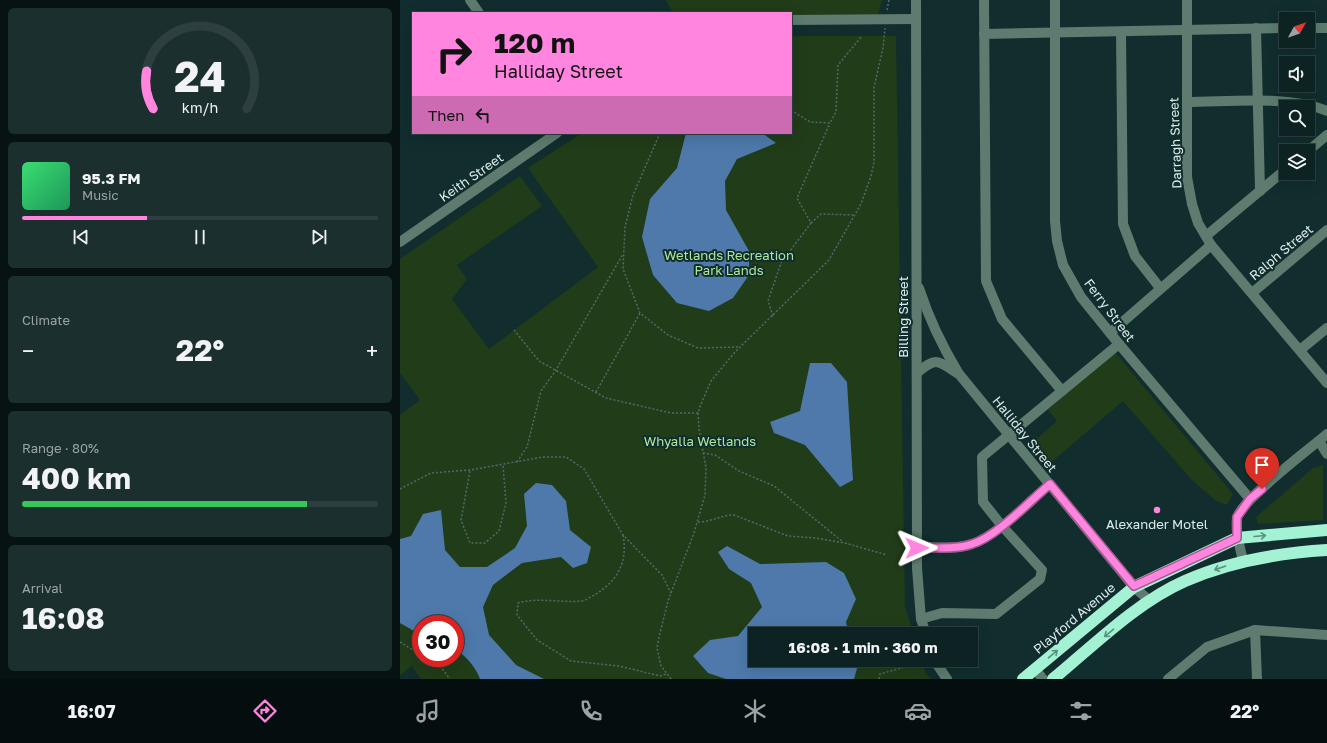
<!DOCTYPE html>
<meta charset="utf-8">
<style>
:root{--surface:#0d2222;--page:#1b2f2f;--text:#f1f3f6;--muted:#9aa4a5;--line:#2d3f40;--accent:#ff85df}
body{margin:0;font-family:"Golos Text",sans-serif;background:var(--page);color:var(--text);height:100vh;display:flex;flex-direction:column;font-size:15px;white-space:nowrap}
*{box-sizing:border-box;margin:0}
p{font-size:13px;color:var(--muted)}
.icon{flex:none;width:22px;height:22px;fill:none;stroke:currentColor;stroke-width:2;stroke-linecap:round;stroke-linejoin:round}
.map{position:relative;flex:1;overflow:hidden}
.panel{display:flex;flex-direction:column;gap:8px;padding:8px;background:#071313;width:400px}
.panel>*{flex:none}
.guide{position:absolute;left:12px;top:12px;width:380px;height:122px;border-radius:0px;box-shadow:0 4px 16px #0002,0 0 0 1px var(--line);background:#ff85df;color:#111;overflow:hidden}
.needle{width:26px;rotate:50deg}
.controls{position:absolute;left:879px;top:12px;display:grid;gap:8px}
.controls a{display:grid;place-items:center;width:36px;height:36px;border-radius:0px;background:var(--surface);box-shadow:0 4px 16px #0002,0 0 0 1px var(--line);font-size:20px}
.speed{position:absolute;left:12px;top:615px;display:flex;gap:8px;font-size:20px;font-weight:700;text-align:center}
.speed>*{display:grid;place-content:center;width:52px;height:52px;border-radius:50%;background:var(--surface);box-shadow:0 4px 16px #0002,0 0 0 1px var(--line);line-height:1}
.speed .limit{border:6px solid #d22;background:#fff;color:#111}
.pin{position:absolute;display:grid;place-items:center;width:34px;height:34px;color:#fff;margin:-41px -17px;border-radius:50% 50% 50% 0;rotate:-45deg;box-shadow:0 0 4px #0007}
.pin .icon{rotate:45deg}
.me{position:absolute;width:44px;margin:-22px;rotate:89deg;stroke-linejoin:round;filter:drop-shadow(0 0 3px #0008)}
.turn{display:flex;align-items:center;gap:14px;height:84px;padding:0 16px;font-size:18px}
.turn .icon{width:52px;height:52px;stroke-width:2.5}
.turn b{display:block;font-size:28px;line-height:34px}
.then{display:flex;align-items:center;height:38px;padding:0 16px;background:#0003;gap:8px;font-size:15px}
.big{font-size:30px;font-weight:700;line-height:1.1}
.panel .card{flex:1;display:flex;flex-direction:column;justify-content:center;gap:6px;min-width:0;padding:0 14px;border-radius:6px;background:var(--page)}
.panel .dial{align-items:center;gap:0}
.dial svg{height:104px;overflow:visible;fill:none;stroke:var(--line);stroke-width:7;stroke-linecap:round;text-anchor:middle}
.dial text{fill:var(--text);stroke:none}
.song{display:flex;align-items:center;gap:12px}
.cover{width:48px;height:48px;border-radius:6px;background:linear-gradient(135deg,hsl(140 70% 55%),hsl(150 70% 35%))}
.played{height:4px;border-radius:2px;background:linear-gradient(90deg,var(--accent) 35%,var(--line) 35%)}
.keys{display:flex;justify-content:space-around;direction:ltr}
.heat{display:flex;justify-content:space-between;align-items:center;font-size:22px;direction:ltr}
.charge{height:6px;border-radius:3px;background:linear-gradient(90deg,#34c759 80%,var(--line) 0)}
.trip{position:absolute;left:348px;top:627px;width:230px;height:40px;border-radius:0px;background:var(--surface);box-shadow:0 4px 16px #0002,0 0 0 1px var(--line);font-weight:700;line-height:40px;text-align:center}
.dock{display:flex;height:64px;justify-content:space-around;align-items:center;background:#050e0e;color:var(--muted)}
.dock .icon{width:28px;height:28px}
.dock .active{color:var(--accent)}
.dock b{font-size:18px;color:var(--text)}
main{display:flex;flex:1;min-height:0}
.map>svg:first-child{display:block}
</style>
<main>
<section class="panel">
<div class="card dial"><svg viewBox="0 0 100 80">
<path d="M14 69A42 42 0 1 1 86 69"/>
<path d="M14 69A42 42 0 0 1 9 40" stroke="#ff85df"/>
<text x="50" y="56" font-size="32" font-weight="700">24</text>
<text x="50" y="72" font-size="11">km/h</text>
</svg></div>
<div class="card">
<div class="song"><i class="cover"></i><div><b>95.3 FM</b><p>Music</p></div></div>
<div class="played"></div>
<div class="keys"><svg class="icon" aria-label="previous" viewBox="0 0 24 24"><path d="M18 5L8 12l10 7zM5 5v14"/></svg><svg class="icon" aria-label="pause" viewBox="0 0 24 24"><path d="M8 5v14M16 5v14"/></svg><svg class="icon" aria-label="next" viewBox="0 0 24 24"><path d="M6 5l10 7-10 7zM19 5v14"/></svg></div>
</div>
<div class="card"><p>Climate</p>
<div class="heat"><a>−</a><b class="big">22°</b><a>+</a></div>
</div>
<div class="card"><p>Range · 80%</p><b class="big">400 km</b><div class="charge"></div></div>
<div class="card"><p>Arrival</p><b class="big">16:08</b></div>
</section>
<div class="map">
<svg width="927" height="679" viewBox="0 0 927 679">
<rect width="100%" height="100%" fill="#112d2d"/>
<!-- green -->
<g fill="#213c19" fill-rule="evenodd">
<path d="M266,0H482L477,19L391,16V13H273Z"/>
<path d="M398,36H496L505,607L514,634H355V660H522L525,672L531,679H21L12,666L0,675V415L20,400L0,373V259L120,176L142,206L57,265L67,279L52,299L89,349L198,267L128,168L182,133H391V37ZM21,624H55V658H21Z"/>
<path d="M714,351L833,494L827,505L816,501L791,479L723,401L649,464L631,444L657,421L648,410Z"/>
<path d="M923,465V520L858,524L856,517L913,468Z"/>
</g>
<!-- water -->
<g fill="#4e79aa">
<path d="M286,133H362L376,143L337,159L325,181L326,210L349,251V275L333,298L309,311L277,303L253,275L242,237L250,199L277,168Z"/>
<path d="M410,363H431L447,382L453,480L440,487L405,445L374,433L370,422L400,411Z"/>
<path d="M136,483L152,485L166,501L170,530L191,547L187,563L173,568L161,557L122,563L93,585L83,607L89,635L116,665L144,679H80C77,669 65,654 55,650V624H21V635L0,623V539L11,536L23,514L41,510L45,550L60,567H87L115,548L127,526L124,494Z"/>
<path d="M327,546L360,564L426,562L444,573L456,599L446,622L449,634H355V660H456L458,665L454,679H326L308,673L293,656L310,640L338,636L362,607L351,583L329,569L318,552Z"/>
</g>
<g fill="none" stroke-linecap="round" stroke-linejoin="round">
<!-- path -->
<g stroke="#526a6a" stroke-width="1.5" stroke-dasharray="2 2" stroke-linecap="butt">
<path d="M487,10L489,0"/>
<path d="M391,110L410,122L430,123L436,112L438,65L462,36"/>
<path d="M260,133L233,195L225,227L223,269L240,313L268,335L298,348L340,347"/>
<path d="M411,223L421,214L455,215"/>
<path d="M373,316L368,301L381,263L411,223L397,198L430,123"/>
<path d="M114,330L139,361L206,398L271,413H298"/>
<path d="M196,392L240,313"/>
<path d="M303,453L315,455L339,471L374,486L443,542"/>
<path d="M117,462L127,447L141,391L156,370L223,254"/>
<path d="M70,471L61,520L70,543H85L99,531L106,503L103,465"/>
<path d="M0,489L31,473L70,470L143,457H166L184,469L223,535L262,575L271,593"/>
<path d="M298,522C311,522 321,515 334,515L388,536L415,538L445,543L487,555"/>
<path d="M223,535C228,562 218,580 196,594C192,596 187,600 182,601C161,603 139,597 118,603L117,615L137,640L171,661L219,666L260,676L266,674"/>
<path d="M0,642L21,655"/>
<path d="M26,658L40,666L50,679"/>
<path d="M271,679L261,666L257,648L259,637L268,601L294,533L305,495L306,468L299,429L298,413L301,404L311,381L335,352L429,260L461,204L471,176L474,162V87L483,48L485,28"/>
<path d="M479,679L480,674L526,661"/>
</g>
<!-- minor -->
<g stroke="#5d7b6f" stroke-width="10">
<path d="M70,0L79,13"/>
<path d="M516,0L517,568L521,619L526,634"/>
<path d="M584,0L586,281L602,319L662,391"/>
<path d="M655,0V221L657,241L663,265L681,297L719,344L850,499"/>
<path d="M787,0V177L792,204L798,223L811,245L927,383"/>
<path d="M391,20L515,19"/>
<path d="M856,28L860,191"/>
<path d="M908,28H927"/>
<path d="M721,33L723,224L735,256L760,288"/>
<path d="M584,34L886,28"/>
<path d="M787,102C828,102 890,95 927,111"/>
<path d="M908,151L927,135"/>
<path d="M806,236L886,169"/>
<path d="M0,242L157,133"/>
<path d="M519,288C529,319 542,346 559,374L734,587L750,601"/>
<path d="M852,293L927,230"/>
<path d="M710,333L811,245"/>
<path d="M900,350L927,328"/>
<path d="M517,373C536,357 537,360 557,373"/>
<path d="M919,441L927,454"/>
<path d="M517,547C535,547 555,550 572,544C596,537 630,501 650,484"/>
<path d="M843,561C840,547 835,532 837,518C840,501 911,448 927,434"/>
<path d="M521,619L542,613L596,614L640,579L642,570L602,526L583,502L582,457L719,344"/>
<path d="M855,630L857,679"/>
<path d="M534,660L547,679"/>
<path d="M635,669L643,679"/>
<path d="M768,679L807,647L855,630L927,635"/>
</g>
<!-- highway -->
<g stroke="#a2f2d3" stroke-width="12">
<path d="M623,679L734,587L837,538L927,530"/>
<path d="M653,679C693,646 737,602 785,581C830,561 878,553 927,550"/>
</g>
</g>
<!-- one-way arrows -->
<defs><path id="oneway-shaft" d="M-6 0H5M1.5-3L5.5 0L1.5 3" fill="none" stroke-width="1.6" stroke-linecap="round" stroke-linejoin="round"/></defs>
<g stroke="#5a9080">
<use href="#oneway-shaft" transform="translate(860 536) rotate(-5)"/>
<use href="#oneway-shaft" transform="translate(820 568) rotate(161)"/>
<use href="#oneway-shaft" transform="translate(709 633) rotate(141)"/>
<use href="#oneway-shaft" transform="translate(653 654) rotate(-40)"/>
</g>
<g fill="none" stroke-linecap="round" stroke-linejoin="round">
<defs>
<path id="route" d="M517,548C535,547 555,550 572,544C596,537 630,501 650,484L734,586L837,538V517L850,499L862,489"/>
</defs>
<!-- route casing -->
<use href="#route" stroke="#a65691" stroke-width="10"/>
<!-- route -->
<use href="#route" stroke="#ff85df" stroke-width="7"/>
</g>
<!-- markers -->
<circle fill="#ff85df" stroke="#112d2d" stroke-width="1.5" cx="757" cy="510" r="4"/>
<g text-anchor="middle" stroke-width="4" stroke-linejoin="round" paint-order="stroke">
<!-- street labels -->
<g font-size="13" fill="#dbebea" stroke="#112d2d">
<text transform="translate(775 143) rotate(-92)" y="5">Darragh Street</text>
<text transform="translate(71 177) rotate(-35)" y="5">Keith Street</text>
<text transform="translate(881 252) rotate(-40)" y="5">Ralph Street</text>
<text transform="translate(710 310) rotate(53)" y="5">Ferry Street</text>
<text transform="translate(503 317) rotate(-90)" y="5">Billing Street</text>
<text transform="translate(625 434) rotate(51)" y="5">Halliday Street</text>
<text transform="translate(674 618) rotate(-40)" y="5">Playford Avenue</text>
</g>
<!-- park labels -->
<g font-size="13" fill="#aae79a" stroke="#112d2d">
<text x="329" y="260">Wetlands Recreation<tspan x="329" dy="15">Park Lands</tspan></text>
<text x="300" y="446">Whyalla Wetlands</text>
</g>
<!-- poi labels -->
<g font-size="13" fill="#dbebea" stroke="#112d2d">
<text x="757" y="529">Alexander Motel</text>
</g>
</g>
</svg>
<div class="controls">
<a><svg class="needle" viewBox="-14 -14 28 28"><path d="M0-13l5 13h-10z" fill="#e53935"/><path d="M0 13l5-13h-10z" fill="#9aa4a5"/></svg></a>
<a><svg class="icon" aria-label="sound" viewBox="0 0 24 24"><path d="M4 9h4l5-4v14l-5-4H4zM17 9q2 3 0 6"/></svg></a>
<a><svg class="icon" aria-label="search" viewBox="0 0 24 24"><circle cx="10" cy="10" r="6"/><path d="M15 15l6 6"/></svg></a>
<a><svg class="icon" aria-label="layers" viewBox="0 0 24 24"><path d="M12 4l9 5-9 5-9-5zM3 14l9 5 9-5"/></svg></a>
</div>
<div class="speed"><div class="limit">30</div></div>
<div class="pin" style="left:862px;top:489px;background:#d93025"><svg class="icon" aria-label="arrive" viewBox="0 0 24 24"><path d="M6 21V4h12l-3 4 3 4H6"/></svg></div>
<svg class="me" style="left:517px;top:548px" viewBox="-20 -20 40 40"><path d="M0-17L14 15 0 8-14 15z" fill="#ff85df" stroke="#fff" stroke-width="4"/></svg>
<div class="trip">16:08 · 1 min · 360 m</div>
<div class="guide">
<div class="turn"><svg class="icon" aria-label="right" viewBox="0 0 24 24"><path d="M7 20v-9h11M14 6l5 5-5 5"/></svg><div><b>120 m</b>Halliday Street</div></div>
<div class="then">Then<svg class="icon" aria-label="left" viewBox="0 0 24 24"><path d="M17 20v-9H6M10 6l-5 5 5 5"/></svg></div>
</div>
</div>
</main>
<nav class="dock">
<b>16:07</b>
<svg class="icon active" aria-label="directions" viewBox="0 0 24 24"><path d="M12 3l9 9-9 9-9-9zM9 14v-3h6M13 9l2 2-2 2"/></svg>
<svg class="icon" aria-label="music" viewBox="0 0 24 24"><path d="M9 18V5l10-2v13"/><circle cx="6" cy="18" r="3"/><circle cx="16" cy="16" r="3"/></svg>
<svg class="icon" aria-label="phone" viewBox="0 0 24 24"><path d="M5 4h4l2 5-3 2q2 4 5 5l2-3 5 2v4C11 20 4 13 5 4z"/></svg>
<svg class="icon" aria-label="climate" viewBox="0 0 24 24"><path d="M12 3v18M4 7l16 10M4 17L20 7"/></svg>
<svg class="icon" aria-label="car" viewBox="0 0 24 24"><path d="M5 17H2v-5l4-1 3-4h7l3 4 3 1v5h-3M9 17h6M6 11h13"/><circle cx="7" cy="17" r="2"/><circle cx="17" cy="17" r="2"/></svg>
<svg class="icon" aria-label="filters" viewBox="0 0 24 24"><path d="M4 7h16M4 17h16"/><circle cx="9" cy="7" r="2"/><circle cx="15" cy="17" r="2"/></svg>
<b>22°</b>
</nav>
